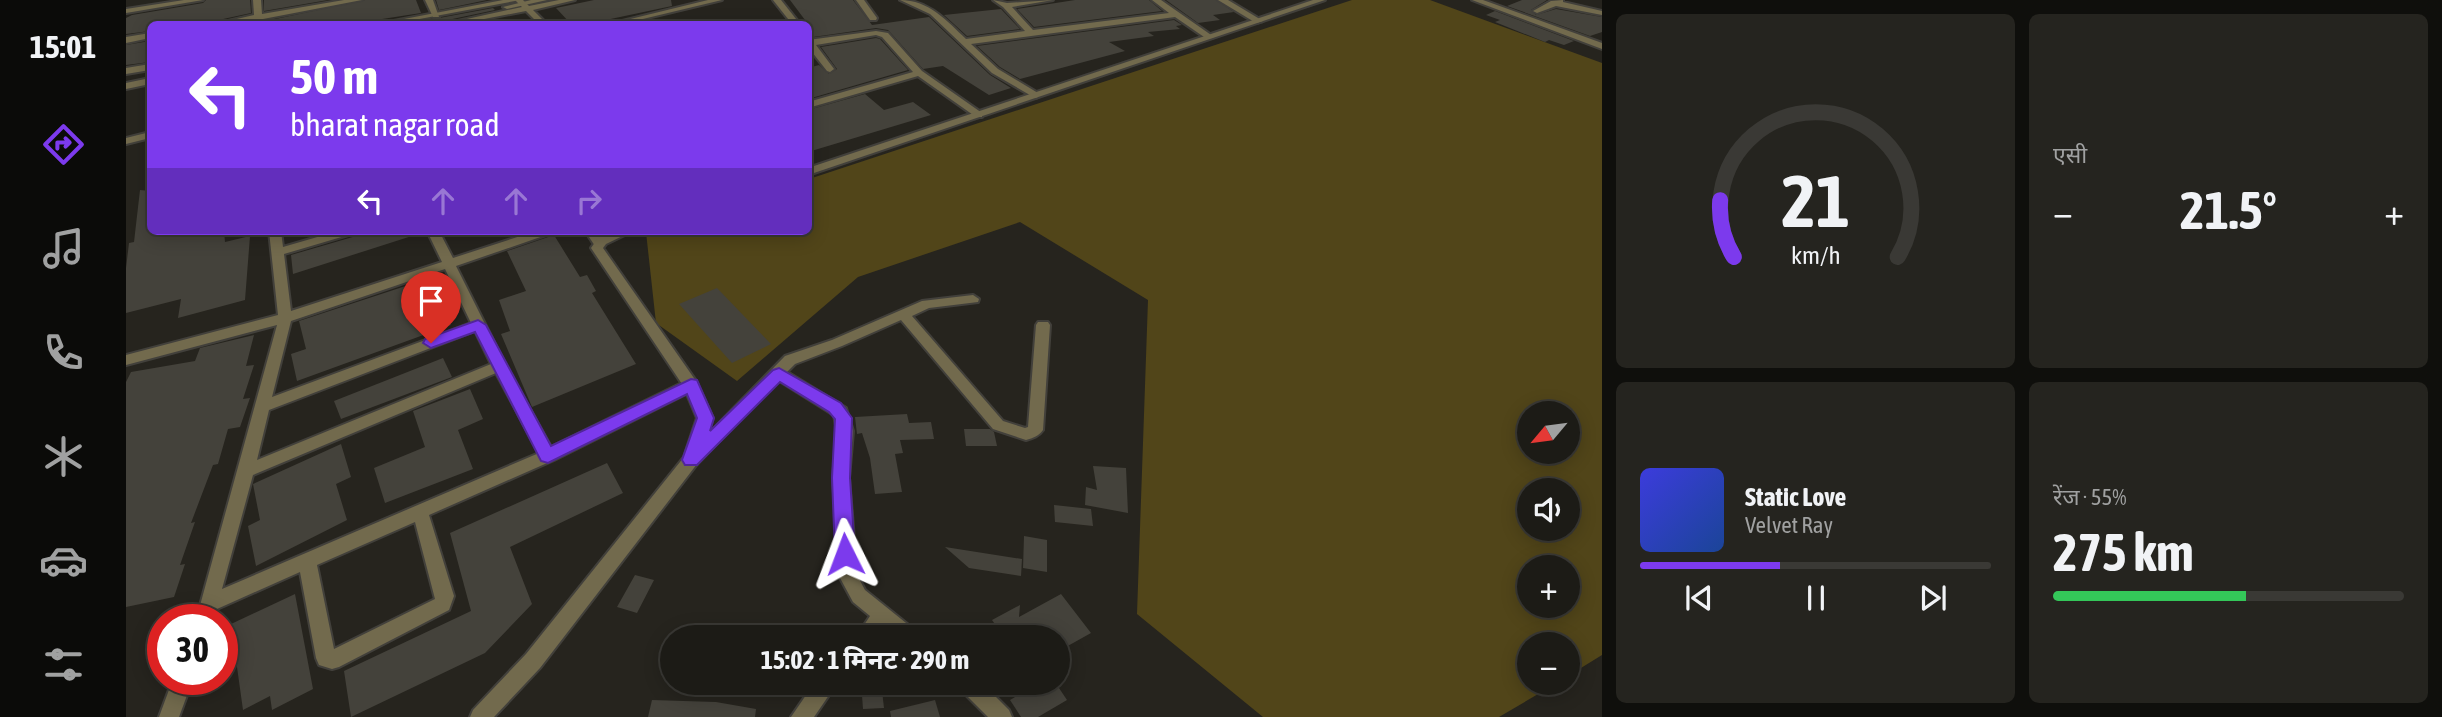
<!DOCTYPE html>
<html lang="hi">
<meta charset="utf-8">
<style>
:root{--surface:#1c1b16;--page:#25241f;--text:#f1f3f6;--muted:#a0a1a1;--line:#3a3935;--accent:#7c3aed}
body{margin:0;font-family:"Asap Condensed","Noto Sans Devanagari",sans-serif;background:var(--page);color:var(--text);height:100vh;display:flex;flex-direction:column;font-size:26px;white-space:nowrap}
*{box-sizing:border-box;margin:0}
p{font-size:23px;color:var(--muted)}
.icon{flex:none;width:38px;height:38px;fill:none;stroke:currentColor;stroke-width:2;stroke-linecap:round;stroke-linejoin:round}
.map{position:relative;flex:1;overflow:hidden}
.sheet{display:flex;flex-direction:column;gap:14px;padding:14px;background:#0f0f0c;width:840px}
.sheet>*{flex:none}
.guide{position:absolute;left:21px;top:21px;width:665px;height:214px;border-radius:10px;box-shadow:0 4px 18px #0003,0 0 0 2px var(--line);background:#7c3aed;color:#fff;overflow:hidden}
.needle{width:46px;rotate:241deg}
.tools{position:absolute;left:1391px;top:401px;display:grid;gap:14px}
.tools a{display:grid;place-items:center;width:63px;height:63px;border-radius:50%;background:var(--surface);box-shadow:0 4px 18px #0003,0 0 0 2px var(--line);font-size:35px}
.speed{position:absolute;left:21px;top:604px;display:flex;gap:14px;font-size:35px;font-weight:700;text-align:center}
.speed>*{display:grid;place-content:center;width:91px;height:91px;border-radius:50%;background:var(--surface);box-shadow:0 4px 18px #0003,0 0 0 2px var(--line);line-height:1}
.speed .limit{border:10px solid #d22;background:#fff;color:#111}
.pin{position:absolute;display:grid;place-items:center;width:60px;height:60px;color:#fff;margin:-72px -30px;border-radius:50% 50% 50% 0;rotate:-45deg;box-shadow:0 0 7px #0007}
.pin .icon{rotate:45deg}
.me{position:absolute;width:77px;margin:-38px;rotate:357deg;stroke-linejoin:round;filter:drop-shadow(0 0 5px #0008)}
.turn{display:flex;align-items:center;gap:24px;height:147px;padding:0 28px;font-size:32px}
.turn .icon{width:91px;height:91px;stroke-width:2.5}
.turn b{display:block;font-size:49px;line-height:60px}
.lanes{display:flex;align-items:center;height:66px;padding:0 28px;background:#0003;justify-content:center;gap:35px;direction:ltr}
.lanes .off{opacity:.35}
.big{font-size:52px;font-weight:700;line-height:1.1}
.sheet .widget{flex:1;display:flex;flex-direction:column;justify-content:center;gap:10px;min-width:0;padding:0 24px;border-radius:10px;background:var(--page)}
.sheet .dial{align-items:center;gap:0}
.dial svg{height:182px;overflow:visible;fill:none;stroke:var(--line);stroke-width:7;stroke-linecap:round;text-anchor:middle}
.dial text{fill:var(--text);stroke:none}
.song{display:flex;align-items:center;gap:21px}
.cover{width:84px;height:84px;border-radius:10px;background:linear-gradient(135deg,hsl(240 70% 55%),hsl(220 70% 35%))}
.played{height:7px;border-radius:4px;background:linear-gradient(90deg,var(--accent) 40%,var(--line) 40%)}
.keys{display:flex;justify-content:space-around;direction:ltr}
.heat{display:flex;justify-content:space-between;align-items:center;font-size:38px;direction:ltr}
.charge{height:10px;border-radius:5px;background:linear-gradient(90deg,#34c759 55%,var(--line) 0)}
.sheet .tiles{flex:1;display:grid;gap:14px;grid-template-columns:repeat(2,1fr)}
.trip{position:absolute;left:534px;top:625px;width:410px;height:70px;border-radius:35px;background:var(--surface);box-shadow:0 4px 18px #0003,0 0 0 2px var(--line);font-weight:700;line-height:70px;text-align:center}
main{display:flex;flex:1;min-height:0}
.tab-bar{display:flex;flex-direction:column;width:126px;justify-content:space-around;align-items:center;background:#0b0b09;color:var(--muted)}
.tab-bar .icon{width:49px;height:49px}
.tab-bar .active{color:var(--accent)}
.tab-bar b{font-size:32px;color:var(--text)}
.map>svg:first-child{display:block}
</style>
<main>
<nav class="tab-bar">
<b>15:01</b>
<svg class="icon active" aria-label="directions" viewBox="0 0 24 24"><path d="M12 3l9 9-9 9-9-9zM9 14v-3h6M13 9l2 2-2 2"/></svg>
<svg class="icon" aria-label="music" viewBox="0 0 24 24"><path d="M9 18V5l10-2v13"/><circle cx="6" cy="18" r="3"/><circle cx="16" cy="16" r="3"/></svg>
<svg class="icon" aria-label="phone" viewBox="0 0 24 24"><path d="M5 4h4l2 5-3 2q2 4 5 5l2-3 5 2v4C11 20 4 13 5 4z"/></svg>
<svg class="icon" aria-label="climate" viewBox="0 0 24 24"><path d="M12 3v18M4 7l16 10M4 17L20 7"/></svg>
<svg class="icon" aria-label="car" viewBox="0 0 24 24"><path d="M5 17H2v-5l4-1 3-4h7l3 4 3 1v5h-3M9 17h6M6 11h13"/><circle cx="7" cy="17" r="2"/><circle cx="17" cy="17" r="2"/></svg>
<svg class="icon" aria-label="filters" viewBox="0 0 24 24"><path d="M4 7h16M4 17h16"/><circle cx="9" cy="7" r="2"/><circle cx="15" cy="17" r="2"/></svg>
</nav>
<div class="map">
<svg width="1476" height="717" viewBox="0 0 1476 717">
<rect width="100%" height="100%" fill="#26241e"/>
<!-- green -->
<path fill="#514519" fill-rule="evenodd" d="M1226,0H1304L1476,63V655L1442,676V644H1404V682L1431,683L1373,717H1137L1011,614L1022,300L894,222L732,277L611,381L530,323L520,232L682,231L683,179ZM1404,413H1442V452H1404ZM1404,490H1442V528H1404ZM1404,567H1442V606H1404Z"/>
<!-- building -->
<g fill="#44423b">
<path d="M80,0H124L125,13L88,21L87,24H24V31L0,34V18L6,15L77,3Z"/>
<path d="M138,0H202L138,11Z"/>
<path d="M239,0H290L295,13L224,24H139L140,21Z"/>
<path d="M310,0H361L313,10Z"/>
<path d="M468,0H545L546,6L461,24H445L430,8Z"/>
<path d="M664,0H727L746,25L803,17L864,75L885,88L863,95L817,66L797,69L762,30L750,28L687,37L682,24Z"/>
<path d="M949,0H1023L1036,11L908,27L891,9Z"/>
<path d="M1040,0H1090L1108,12L1087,15L1094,20L1072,23Z"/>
<path d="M1396,0H1421L1405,10L1410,15L1430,9L1476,17V32L1464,36L1381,6Z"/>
<path d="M367,8L369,10L317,21L316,24H297V21Z"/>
<path d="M875,9L894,29L841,36L818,15Z"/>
<path d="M1369,11L1448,41L1438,45L1423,40L1419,42L1369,22L1374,20L1360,15Z"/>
<path d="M1048,20L1056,25L1050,26L1054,29L1022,32L1028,36L983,42L999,51L894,79L874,67L851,46Z"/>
<path d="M750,38L754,39L782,70L682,99V68L693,65L703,74L711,69L695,47Z"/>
<path d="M24,41V62L0,65V45Z"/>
<path d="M739,94L758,110L787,102L805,115L682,152V110Z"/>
<path d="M14,190L24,191V231H98L99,242L124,236L119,300L52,318L55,299L0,313V268L3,243L8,242Z"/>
<path d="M234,231H289V235L167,274L165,255L230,236Z"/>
<path d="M428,235L454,277L461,275L470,291L466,293L510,364L406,407L375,334L384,331L373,300L400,291L381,251Z"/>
<path d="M307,277L325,325L171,381L165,354L180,349L173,321Z"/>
<path d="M591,288L645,344L606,363L553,304Z"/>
<path d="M128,335L120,366L128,365L117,399L124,398L114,427L102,429L92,464L87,465L65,523L69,522L54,565L59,564L48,597L0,607V382L5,372L69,361L74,348Z"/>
<path d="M317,358L326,377L215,419L208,401Z"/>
<path d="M344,389L357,419L332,430L347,469L259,503L248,468L299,447L287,411Z"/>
<path d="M781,414L783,423L805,422L808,439L774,440L777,453L769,454L776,492L749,494L744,458L736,433L731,434L729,417Z"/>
<path d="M838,429H864L868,432L871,446H840Z"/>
<path d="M215,444L225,477L210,484L221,520L130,566L122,526L134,520L127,484Z"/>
<path d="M481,463L497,493L384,547L406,604L359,653L225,717L218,671L345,611L324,533Z"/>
<path d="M967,466L1000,468L1002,513L959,505L960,487L971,490Z"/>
<path d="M928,505L965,509L967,526L929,522Z"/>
<path d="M898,536L921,540V572L897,568Z"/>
<path d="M819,547L896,559L895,576L843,568Z"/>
<path d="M509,575L528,580L511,613L491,607Z"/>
<path d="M169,594L187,689L146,710L144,696L117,710L105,624Z"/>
<path d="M935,594L965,633L931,652V637H878L866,620L894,605L893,617Z"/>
<path d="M735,682H755L758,708L737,709Z"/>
<path d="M915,682H929L941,700L912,717H895L884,700Z"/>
<path d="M526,700L590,702L630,709L629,717H522Z"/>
<path d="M809,700L814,717H765L764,711Z"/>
</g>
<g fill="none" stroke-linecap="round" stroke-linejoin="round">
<defs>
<g id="minor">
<path d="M58,0H77L0,13V9Z"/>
<path d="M127,0H135L136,14L218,0H236L137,19V24H129V20L104,24H89L128,15Z"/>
<path d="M299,0H307L313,17H307Z"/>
<path d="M389,0H397L403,6L433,0H449L407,10L421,24H413L400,11L332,24H318L396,7Z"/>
<path d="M582,0H596L496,24H484Z"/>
<path d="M647,0H655L674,24H666Z"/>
<path d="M730,0H738L751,18L750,20H744Z"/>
<path d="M774,0C803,0 821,21 840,39L899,31L877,7L867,0L881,3L927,0L886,7L907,30L1043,13L1026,0H1035L1088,37L1081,39L1049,17L845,44L872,69L912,93V97L909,98L866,73L804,14Z"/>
<path d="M1092,0H1102L1137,21L1130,23Z"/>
<path d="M1346,0H1357L1476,43V49Z"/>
<path d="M1437,0V2L1476,11V15L1430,6L1411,13L1407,11L1425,1Z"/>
<path d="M750,31L762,33L796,71L856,113V117H850L792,76L682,108V102L787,72L756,37L750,35L690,45L708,69L704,72L701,71L682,47V40Z"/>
<path d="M24,33V38L0,43V37Z"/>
<path d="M24,78V84L0,89V83Z"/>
<path d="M24,132V138L0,144V138Z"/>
<path d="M143,231H155L157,247L212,231H231L229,233L158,254L165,311L316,262L301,231H313L327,258L410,231H428L426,233L330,266L380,366L425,447L560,381H570L572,385L570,389L428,460L303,515L328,596L323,610L213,667L206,669L193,665L190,658L174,572L91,609L88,620H70L151,325L0,365V355L152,315ZM319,269L345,323L146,397L165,321ZM349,331L365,364L131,460L143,410ZM370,373L413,453L96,589L127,475ZM289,522L309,599L208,649L191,565Z"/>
<path d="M459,231H471L479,243L477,246H469Z"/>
<path d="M847,295L853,299L852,302L803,308L786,316L877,421L899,428L902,427L910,325L912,322H922L924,325L917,430C913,436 907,438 900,440L867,429L775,320L716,346L669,364L661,372L720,408L727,431L723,478L731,575L739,590L790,631L792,637H769L758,628L750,637H730L744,616L727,602L713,576L707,478L711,431L708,415L652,380L571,464L565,466L559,464L557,460L659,356L706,340L796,301Z"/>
<path d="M47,679H67L53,717H33Z"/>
<path d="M689,682H712L688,717H665Z"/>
<path d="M831,682H855L883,710L886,717H862L834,689Z"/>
</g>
<g id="tertiary">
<path d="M377,0H394L267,24H252Z"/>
<path d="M405,0H421L381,9L377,7Z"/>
<path d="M1187,0H1199L682,175V168Z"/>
<path d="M24,64V70L0,74V68Z"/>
<path d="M491,231H507L480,244L477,248L570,381L587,418L571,464L414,668L368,717H344L347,710L400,654L558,457L571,418L558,387L465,248L472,238Z"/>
</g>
</defs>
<!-- minor casing -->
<use href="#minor" stroke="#42403b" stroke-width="4"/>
<!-- tertiary casing -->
<use href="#tertiary" stroke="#42403b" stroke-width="4"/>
<!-- minor -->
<use href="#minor" fill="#726a4d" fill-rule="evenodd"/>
<!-- tertiary -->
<use href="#tertiary" fill="#726a4d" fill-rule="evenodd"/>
</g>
<!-- route -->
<path fill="#7c3aed" stroke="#51269a" stroke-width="2" d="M352,320L360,325L425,446L565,379L571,380L588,418L584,431L647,370L653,368L715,403L726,418L724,478L729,554L726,560L719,563L712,560L709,554L706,478L709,419L703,412L654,382L571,465H559L556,460L571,418L561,394L422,463L415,461L349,332L305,348L297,343L299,339Z"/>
</svg>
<div class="tools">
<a><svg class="needle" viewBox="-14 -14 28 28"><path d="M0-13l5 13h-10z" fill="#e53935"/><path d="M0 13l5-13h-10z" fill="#a0a1a1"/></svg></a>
<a><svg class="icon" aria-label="sound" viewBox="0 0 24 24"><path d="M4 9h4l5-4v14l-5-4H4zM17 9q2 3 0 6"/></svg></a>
<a>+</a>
<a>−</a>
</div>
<div class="speed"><div class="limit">30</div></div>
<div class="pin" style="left:305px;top:343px;background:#d93025"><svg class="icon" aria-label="arrive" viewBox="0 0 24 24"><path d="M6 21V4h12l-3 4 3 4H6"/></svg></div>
<svg class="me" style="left:719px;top:554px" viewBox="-20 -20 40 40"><path d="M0-17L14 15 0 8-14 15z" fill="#7c3aed" stroke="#fff" stroke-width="4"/></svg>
<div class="trip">15:02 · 1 मिनट · 290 m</div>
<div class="guide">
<div class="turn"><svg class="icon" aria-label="left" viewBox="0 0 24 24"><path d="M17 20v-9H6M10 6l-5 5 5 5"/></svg><div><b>50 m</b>bharat nagar road</div></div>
<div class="lanes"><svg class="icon" aria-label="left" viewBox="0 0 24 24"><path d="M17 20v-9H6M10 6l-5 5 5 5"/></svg><svg class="icon off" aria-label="ahead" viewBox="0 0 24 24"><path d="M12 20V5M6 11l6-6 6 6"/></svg><svg class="icon off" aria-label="ahead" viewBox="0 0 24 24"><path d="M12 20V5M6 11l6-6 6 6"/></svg><svg class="icon off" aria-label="right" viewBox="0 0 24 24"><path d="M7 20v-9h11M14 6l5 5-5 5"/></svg></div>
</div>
</div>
<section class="sheet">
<div class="tiles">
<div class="widget dial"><svg viewBox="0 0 100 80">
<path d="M14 69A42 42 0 1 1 86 69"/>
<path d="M14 69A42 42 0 0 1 8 44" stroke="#7c3aed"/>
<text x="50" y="56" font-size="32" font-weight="700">21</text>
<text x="50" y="72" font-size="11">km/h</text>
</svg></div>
<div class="widget"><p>एसी</p>
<div class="heat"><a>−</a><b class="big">21.5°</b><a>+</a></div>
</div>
<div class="widget">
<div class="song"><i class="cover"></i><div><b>Static Love</b><p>Velvet Ray</p></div></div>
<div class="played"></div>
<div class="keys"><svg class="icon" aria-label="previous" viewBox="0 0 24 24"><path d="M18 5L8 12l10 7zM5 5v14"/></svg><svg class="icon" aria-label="pause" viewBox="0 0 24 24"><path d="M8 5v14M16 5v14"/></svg><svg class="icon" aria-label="next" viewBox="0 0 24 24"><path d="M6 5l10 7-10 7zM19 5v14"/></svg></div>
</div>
<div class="widget"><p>रेंज · 55%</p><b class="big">275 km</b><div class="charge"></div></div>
</div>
</section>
</main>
